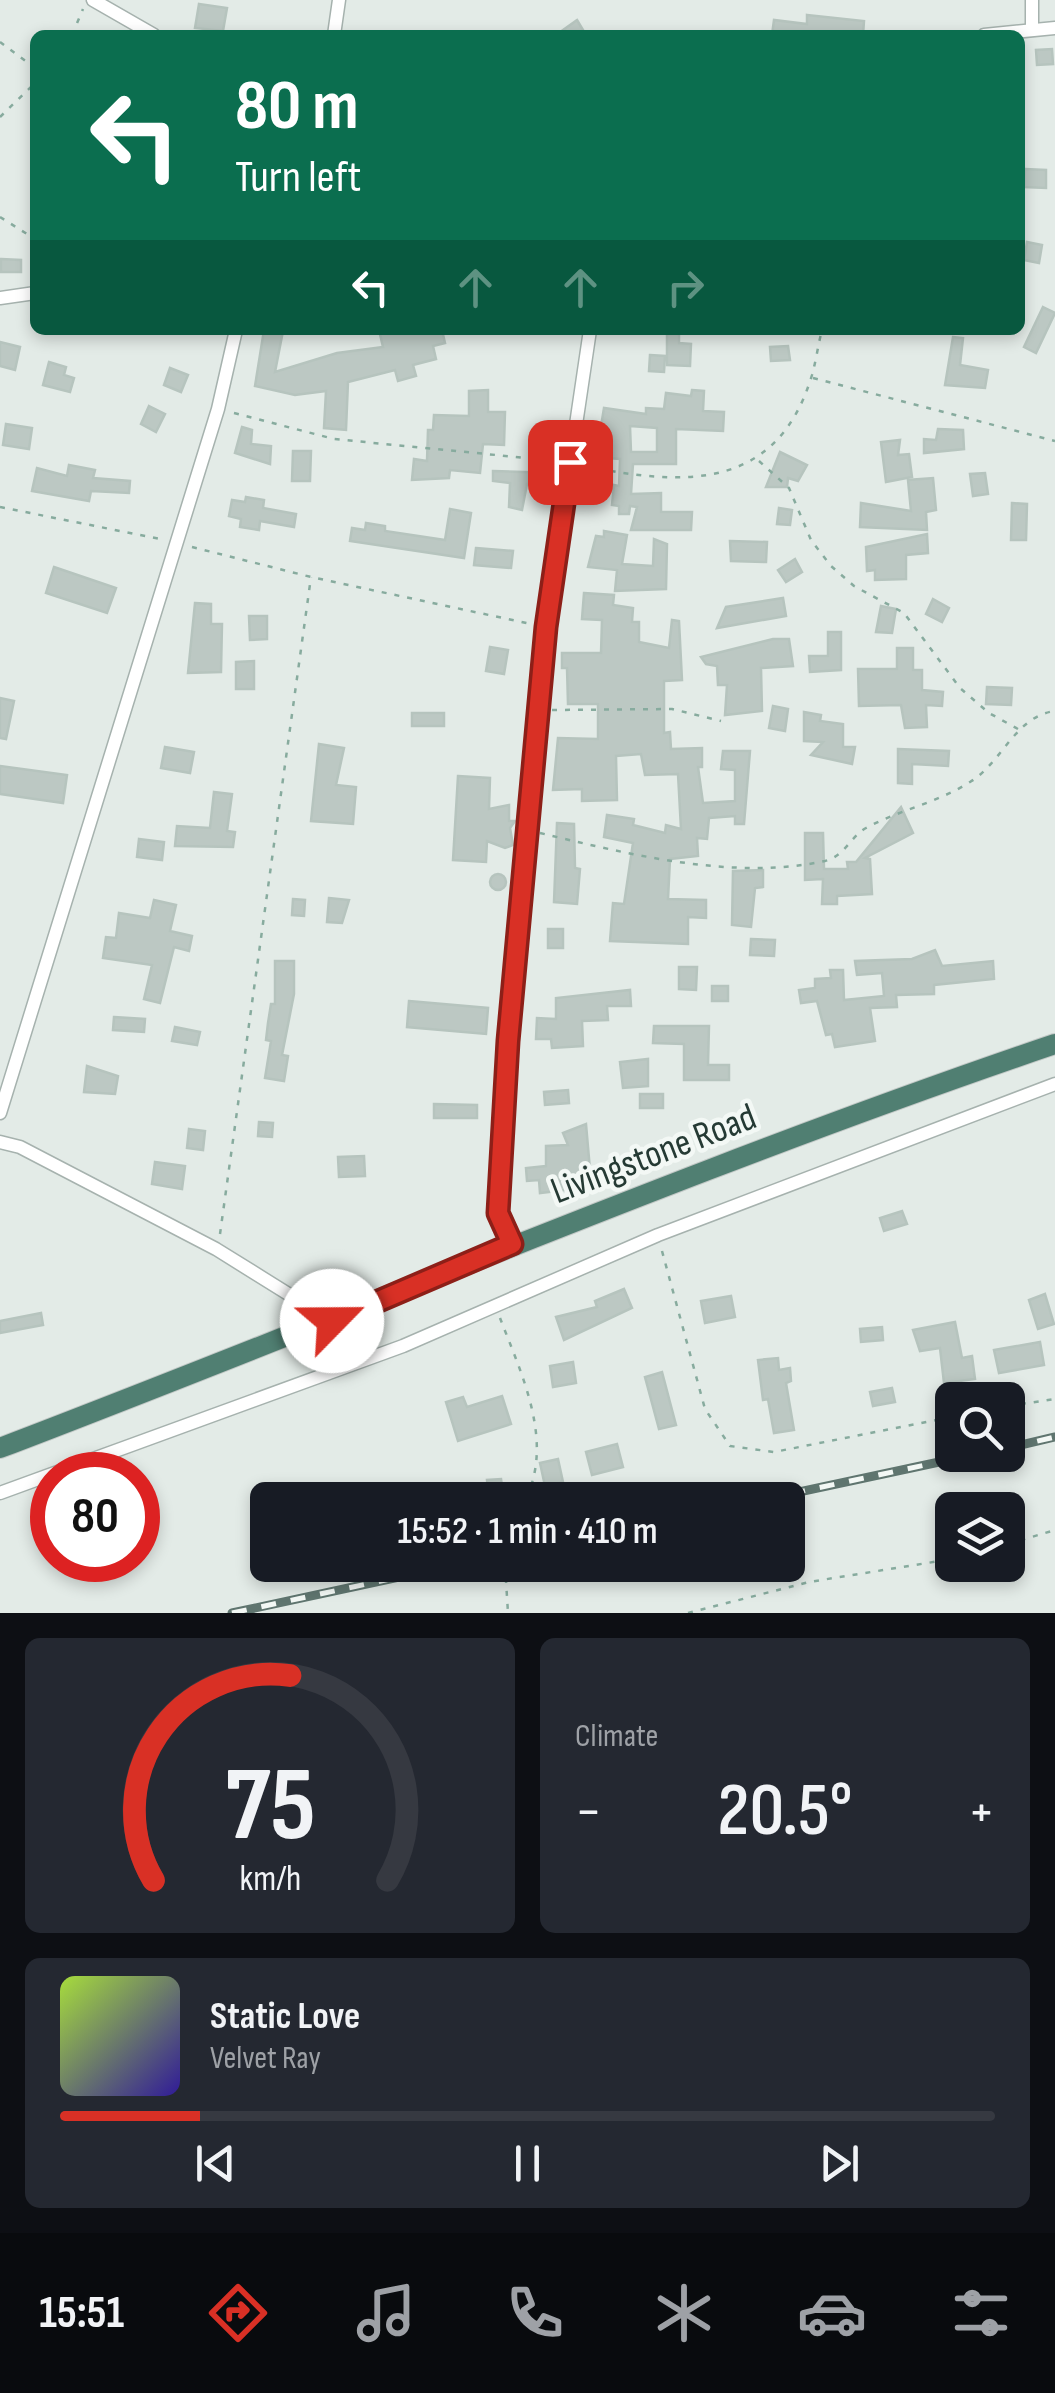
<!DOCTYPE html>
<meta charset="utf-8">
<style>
:root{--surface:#171b24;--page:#242831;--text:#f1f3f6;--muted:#9ea1a6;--line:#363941;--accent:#d93025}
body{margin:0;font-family:"Sofia Sans Condensed",sans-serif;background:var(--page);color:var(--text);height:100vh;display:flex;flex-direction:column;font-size:38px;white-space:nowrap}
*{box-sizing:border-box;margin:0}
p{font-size:32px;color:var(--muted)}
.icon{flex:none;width:55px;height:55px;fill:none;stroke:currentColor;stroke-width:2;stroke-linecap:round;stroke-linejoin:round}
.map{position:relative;height:1613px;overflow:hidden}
.details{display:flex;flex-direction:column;gap:25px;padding:25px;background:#0d0f14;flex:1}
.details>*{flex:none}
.top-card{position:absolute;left:30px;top:30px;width:995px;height:305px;border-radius:15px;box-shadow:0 5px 15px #0003;background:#0b6e4f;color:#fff;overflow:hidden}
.controls{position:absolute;left:935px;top:1382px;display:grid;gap:20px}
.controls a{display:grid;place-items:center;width:90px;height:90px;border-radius:15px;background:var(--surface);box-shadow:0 5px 15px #0003;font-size:50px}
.speed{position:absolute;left:30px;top:1452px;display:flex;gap:20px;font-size:50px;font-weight:700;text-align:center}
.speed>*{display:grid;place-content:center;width:130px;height:130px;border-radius:50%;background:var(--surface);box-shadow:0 5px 15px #0003;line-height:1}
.speed .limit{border:15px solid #d22;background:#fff;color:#111}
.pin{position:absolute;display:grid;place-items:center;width:85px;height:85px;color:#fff;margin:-42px;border-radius:20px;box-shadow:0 5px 15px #0006}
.me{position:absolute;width:110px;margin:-55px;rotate:67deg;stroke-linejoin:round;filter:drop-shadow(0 0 8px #0008)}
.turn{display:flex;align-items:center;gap:35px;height:210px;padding:0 40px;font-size:45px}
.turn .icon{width:130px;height:130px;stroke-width:2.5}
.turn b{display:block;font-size:70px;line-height:85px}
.lanes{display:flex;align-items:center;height:95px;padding:0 40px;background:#0003;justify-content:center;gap:50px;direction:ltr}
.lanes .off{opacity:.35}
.big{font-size:75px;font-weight:600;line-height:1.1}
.details .tile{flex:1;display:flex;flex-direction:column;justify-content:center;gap:15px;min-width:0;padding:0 35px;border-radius:15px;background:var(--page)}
.details .dial{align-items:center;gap:0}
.dial svg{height:260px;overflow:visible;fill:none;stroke:var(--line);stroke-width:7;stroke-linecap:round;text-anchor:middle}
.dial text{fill:var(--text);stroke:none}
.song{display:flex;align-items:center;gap:30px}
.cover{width:120px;height:120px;border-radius:15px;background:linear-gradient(135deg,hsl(80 70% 55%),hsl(250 70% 35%))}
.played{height:10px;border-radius:5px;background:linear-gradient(90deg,var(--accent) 15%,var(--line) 15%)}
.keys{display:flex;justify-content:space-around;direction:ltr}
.heat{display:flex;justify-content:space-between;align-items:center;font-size:55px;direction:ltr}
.details .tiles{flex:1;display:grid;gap:25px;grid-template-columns:1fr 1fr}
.tile:last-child{grid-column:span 2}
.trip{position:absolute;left:250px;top:1482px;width:555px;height:100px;border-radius:15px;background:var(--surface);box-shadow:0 5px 15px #0003;font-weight:600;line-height:100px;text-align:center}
.menu{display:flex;height:160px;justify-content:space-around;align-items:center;background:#090b0e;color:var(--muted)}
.menu .icon{width:70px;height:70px}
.menu .on{color:var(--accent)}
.menu b{font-size:45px;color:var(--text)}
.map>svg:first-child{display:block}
</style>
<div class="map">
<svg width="1055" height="1613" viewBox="0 0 1055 1613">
<rect width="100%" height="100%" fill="#e3ebe7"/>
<!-- building -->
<g fill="#bcc8c3" stroke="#b6c4be" stroke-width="2.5" fill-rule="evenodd">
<path d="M199,4L227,8L223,31L195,28Z"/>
<path d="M807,15L864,21L863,35H772L774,20L807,24Z"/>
<path d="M577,20L586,35H556Z"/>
<path d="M1052,49L1053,64L1037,65L1036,50Z"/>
<path d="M1025,169L1046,170V188L1024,187Z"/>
<path d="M1027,242L1042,245L1039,263L1024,260Z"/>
<path d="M1,259L21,260V272H1Z"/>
<path d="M1043,307L1055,313L1036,353L1024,347Z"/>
<path d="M264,330L283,331L275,372L337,353L383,347L379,330H442L445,343L433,346L436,359L413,365L416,376L398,381L395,370L348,382L346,430L324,428L326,391L295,395L255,386Z"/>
<path d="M667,330H679V343L691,344L690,366L667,365Z"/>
<path d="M953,337L963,338L960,365L988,370L985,388L945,385Z"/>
<path d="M0,342L20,347L15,370L0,366Z"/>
<path d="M788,346L790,360L771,361L770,347Z"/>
<path d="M650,355L665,356L664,372L649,371Z"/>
<path d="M49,362L66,367L64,375L74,378L70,392L43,385Z"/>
<path d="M170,368L188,375L181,392L164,385Z"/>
<path d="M488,390V412H505L504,445L483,444L480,473L450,470L449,478L412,480L414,459L427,461L428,430H433L434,415L469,416V391Z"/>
<path d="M692,390L704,391L703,411L724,412L723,431L676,429V464H633L631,494L661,493V512H692L691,530H631L637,507L630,506L629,514H619V506L612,505L614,485L619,486L620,459L596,457L604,408L646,414V408L664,409L666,393L691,396ZM630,426L657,428V452H631Z"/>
<path d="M149,406L165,414L156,432L141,424Z"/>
<path d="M6,424L32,428L29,449L3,445Z"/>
<path d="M536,425L560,426L559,445L535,444Z"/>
<path d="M242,427L252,430L251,444L271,446L270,464L235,453Z"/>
<path d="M938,429L963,430L964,449L924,453V439L936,440Z"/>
<path d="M900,440L898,455L909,454L912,477L886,482L881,442Z"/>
<path d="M293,451H311L310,481H292Z"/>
<path d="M780,452L807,465L798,481L788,478L787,487H766Z"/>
<path d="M69,465L95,470L93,478L130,481L129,493L91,491L89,501L32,491L37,468L67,476Z"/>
<path d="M493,471L556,473L555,486L527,484L522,510L509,507L510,483L493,481Z"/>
<path d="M985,473L988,494L973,496L970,474Z"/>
<path d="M933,478L936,510L926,512L927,530L860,527L861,503L911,511L908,480Z"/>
<path d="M246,497L264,500L263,508L296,514L294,527L260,521L259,530L240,527L241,519L229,516L232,500L245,502Z"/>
<path d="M1012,503L1027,504L1026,540H1011Z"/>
<path d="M779,508L792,510L790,525L777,524Z"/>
<path d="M450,509L471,513L464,558L350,541L352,528L365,530L366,523L385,526V531L445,540Z"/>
<path d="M604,531L627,535L622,564L653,566L654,539L667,544L666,589L615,591L617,570L588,567L596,536L604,537Z"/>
<path d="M927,534L928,553L906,555V579L875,580V570L867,571L866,547Z"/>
<path d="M730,541L767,542L766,562L731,561Z"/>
<path d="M476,548L513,551L511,568L474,565Z"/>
<path d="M795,559L802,572L786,582L778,570Z"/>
<path d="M54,567L116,588L107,613L46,593Z"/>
<path d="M584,593L614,595L613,605L633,608L632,622H639V642L669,648L672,620L679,621L682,680L664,681V733L670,732L671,749L702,748V767H698L703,803L735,801V770L721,769L723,751H750L744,824H735V816L709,818L707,839L697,838L698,856L670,859L668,899L706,900V918L688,917V944L610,941L613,903L624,904L633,843L604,837L607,815L634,819L633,825L665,833L666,825L681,829L678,774L645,775L641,754L616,756L617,800L582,801V789L553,790L558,738L598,739V704H568L567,668H562V653H601L602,620L582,619Z"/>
<path d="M783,598L786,616L717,628L726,607Z"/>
<path d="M933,599L949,608L942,622L926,614Z"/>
<path d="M195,603L211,604V624H222L221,672L188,673Z"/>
<path d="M881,606L896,609L892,633L876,632Z"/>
<path d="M249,616H267V639L250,640Z"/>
<path d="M828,632H841V670L810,672L809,656H828Z"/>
<path d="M773,639H789L793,666L761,668L762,711L725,715L727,685H718L717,666L706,664L701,657Z"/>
<path d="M490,647L508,650L504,674L486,671Z"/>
<path d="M897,648H913V670H922V690L943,692L942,706L926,705L927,727L905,728L901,705L859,706L858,669H897Z"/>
<path d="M254,661V689H236V662Z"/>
<path d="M987,687L1012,688L1011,705L986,704Z"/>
<path d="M0,698L14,701L6,739L0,738Z"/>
<path d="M773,706L788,709L785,731L769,728Z"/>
<path d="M804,712L821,715L820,721L843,724V747H855L852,764L811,755L823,742L804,741Z"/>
<rect x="412" y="713" width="32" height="13"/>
<path d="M319,744L344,748L336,785L356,787L353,824L311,821Z"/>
<path d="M165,747L194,752L190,773L161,768Z"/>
<path d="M898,749L949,751L948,766L912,764V784L898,783Z"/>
<path d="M0,766L67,775L63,803L0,794Z"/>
<path d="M458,776L490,778L489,809L509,805V821H515L510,828L513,845L505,848L487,841L486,862L453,860Z"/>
<path d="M214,792L232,794L227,831L235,832L233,847L175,846L177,826L210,828Z"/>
<path d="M901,807L913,833L865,858L870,859L872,894L837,896V904H822L823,879L805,880V833H823L824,869H848L847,862H856Z"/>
<path d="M557,823L574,824L575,868L580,869L577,904L554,902Z"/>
<path d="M139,839L164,842L162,860L137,857Z"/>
<path d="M763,870V887L755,888L751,927L732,925L733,871Z"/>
<circle cx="498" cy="882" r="8"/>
<path d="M329,898L349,900L342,923L327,922Z"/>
<path d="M293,899L305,900L304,916L292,915Z"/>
<path d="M154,900L176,905L170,931L192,936L189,951L174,947L160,1003L144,999L152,965L103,958L106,937L116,938L119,913L150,918Z"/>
<rect x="548" y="929" width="15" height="19"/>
<path d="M751,939L775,940L774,956L750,955Z"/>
<path d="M935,950L942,966L993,961L994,979L934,985V994L896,995L897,1007L870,1008L875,1041L835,1047L832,1034L826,1035L817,1001L801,1003L799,990L815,988V979L831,978L830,970H843L844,1000L884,996L882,973L857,975L855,961L912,959Z"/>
<path d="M275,961H294V994L282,1055L288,1056L284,1081L265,1078L271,1041L266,1040L268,1023L271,1004H275Z"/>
<path d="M679,967H697L696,990L679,989Z"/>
<rect x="712" y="986" width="16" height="15"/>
<path d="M630,990L631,1006H607L608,1020L582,1021L583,1046L552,1048L551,1039H536L537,1018L556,1019V998Z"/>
<path d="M409,1001L488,1008L486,1034L407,1027Z"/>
<path d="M114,1017L145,1019L144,1032L113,1030Z"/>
<path d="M654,1026H709L708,1065H729V1080H684V1044L653,1043Z"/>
<path d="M175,1027L200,1032L197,1045L172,1041Z"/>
<path d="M648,1059V1086L623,1088L620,1062Z"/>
<path d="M87,1066L118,1076L115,1094L84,1092Z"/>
<path d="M568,1090L569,1103L545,1105L544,1092Z"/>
<rect x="640" y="1094" width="23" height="14"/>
<path d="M434,1104L477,1105V1118H434Z"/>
<path d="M259,1122L273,1123L272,1137L258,1136Z"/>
<path d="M586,1124L591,1181L565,1183L566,1190L540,1193L539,1180L527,1181L526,1168L546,1166V1146L568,1145L563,1133Z"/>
<path d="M189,1129L205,1131L203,1150L187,1148Z"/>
<path d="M364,1156L365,1176L339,1177L338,1157Z"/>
<path d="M155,1162L185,1166L182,1189L152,1184Z"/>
<path d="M902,1211L907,1224L884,1231L880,1218Z"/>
<path d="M624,1289L632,1308L564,1340L556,1317L597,1307L595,1301Z"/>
<path d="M1045,1294L1054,1324L1038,1329L1029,1300Z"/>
<path d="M731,1296L735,1317L705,1323L701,1301Z"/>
<path d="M41,1313L43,1325L0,1333V1321Z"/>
<path d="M955,1322L962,1358L972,1356L975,1379L944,1383L940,1348L920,1351L913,1330Z"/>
<path d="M882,1327L883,1340L861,1342L860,1329Z"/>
<path d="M1040,1342L1044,1365L999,1373L994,1350Z"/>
<path d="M778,1358L779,1370L790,1368L791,1381L786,1383L794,1430L774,1433L768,1399L763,1400L758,1360Z"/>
<path d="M573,1362L576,1383L553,1387L550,1366Z"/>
<path d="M662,1372L676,1425L659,1429L645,1377Z"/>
<path d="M892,1388L895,1402L873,1406L870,1392Z"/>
<path d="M502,1396L511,1424L458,1441L446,1402L463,1397L467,1407Z"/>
<path d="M617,1444L623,1467L592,1475L586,1452Z"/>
<path d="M558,1459L563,1482L545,1486L540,1463Z"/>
<path d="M501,1479L504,1500H489L487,1480Z"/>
</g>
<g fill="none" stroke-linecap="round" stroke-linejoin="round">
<defs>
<g id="minor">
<path d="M93,0L154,35"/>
<path d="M1032,28V0"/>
<path d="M334,35L339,0"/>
<path d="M984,35L1055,28"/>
<path d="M0,298L35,293"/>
<path d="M0,1113L218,409L236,330"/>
<path d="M0,1142L20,1147L216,1249L330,1320"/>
<path d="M512,1244L499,1213V1166L518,916L546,627L590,330"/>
<path d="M0,1493L403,1346L658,1235L1055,1084"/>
</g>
<path id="trunk" d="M0,1448C352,1314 698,1165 1055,1044"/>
</defs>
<!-- minor casing -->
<use href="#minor" stroke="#a6b2ae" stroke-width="15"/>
<!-- trunk casing -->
<use href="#trunk" stroke="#c2c8c6" stroke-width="22"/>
<!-- path -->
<g stroke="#87ab9e" stroke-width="2.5" stroke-dasharray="5 8" stroke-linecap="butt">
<path d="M72,35L83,9"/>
<path d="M0,42L35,68"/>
<path d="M0,117L35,83"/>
<path d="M0,217L35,239"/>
<path d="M813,378L1055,441"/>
<path d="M234,413L334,439L557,461"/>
<path d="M759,461L789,488L811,540L831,566L854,586L904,613L960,688L989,713L1018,729"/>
<path d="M585,466C683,486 777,492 812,375C816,361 818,345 822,330"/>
<path d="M0,507L160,539"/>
<path d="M192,547L311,577L531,624"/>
<path d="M552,710L672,709L721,721"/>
<path d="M540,833C628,854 734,881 825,861C845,856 850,837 866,828C899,810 937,803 970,782C1002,763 1015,716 1055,711"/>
<path d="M220,1234L311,577"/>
<path d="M662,1251L705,1409L730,1446L774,1452L952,1417"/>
<path d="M500,1318C521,1373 555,1442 525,1500"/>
<path d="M1008,1406L1055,1399"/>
<path d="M1008,1544L1055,1530"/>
<path d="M505,1565L508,1613"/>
<path d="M688,1613L809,1582L952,1559"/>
</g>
<!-- minor -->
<use href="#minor" stroke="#fff" stroke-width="12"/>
<!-- trunk -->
<use href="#trunk" stroke="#507f72" stroke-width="20"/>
<defs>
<g id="rail">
<path d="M1008,1448L1055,1437"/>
<path d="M761,1500L972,1455"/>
<path d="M232,1613L455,1565"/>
</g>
</defs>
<!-- rail casing -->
<use href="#rail" stroke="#5f756f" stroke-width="9"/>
<!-- rail -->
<use href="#rail" stroke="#f3f8f5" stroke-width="5" stroke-dasharray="15" stroke-linecap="butt"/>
</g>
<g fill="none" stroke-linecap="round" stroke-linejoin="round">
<defs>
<path id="route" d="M332,1321L512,1244L498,1213L508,1041L546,627L570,462"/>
</defs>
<!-- route casing -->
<use href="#route" stroke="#8d1f18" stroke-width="25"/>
<!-- route -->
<use href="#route" stroke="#d93025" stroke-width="18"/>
</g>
<g text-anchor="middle" stroke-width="9" stroke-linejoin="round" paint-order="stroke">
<!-- street labels -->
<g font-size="38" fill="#253a34" stroke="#f3f8f5">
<text transform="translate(653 1153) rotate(-21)" y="13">Livingstone Road</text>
</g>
</g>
</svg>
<div class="controls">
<a><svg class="icon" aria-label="search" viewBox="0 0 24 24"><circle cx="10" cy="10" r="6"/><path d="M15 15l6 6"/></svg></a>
<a><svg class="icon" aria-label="layers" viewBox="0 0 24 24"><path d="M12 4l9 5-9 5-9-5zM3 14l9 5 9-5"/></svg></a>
</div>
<div class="speed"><div class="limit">80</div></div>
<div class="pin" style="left:570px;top:462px;background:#d93025"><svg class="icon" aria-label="arrive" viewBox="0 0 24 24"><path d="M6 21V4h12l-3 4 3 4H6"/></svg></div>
<svg class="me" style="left:332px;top:1321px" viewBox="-20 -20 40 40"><circle r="19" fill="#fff"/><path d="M0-13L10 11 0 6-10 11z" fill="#d93025"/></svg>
<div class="trip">15:52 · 1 min · 410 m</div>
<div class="top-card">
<div class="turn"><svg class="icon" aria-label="left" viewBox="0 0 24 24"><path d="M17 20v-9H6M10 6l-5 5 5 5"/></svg><div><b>80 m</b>Turn left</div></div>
<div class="lanes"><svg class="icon" aria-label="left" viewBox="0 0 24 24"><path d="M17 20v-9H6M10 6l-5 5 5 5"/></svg><svg class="icon off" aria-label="ahead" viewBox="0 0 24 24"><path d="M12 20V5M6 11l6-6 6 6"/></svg><svg class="icon off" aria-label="ahead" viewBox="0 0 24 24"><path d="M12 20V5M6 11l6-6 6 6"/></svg><svg class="icon off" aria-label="right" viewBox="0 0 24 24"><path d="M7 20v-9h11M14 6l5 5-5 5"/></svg></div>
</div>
</div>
<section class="details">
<div class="tiles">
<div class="tile dial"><svg viewBox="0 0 100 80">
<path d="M14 69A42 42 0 1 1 86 69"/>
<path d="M14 69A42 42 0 0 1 56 6" stroke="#d93025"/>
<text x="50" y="56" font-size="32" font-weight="700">75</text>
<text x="50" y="72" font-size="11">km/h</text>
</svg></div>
<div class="tile"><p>Climate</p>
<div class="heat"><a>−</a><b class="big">20.5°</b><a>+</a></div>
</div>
<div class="tile">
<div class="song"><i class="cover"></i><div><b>Static Love</b><p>Velvet Ray</p></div></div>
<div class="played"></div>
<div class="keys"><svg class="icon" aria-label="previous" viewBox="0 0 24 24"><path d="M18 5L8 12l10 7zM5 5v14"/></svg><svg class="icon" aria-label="pause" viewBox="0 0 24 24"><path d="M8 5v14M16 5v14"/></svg><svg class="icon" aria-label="next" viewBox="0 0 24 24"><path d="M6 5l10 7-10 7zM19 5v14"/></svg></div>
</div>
</div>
</section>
<nav class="menu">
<b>15:51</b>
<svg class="icon on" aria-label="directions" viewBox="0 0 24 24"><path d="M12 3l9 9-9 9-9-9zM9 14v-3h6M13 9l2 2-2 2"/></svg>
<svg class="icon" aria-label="music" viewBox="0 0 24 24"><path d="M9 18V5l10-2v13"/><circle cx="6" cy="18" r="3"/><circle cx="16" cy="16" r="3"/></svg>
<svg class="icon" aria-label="phone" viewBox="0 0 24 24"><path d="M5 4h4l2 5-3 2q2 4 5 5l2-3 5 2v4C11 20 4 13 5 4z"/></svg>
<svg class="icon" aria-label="climate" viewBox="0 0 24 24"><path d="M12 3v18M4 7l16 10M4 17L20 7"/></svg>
<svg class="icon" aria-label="car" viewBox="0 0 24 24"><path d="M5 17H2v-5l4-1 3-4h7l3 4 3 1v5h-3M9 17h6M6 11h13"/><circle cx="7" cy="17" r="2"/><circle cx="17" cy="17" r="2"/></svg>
<svg class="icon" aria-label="filters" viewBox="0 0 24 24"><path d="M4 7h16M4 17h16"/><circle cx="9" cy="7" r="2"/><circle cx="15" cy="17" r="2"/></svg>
</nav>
